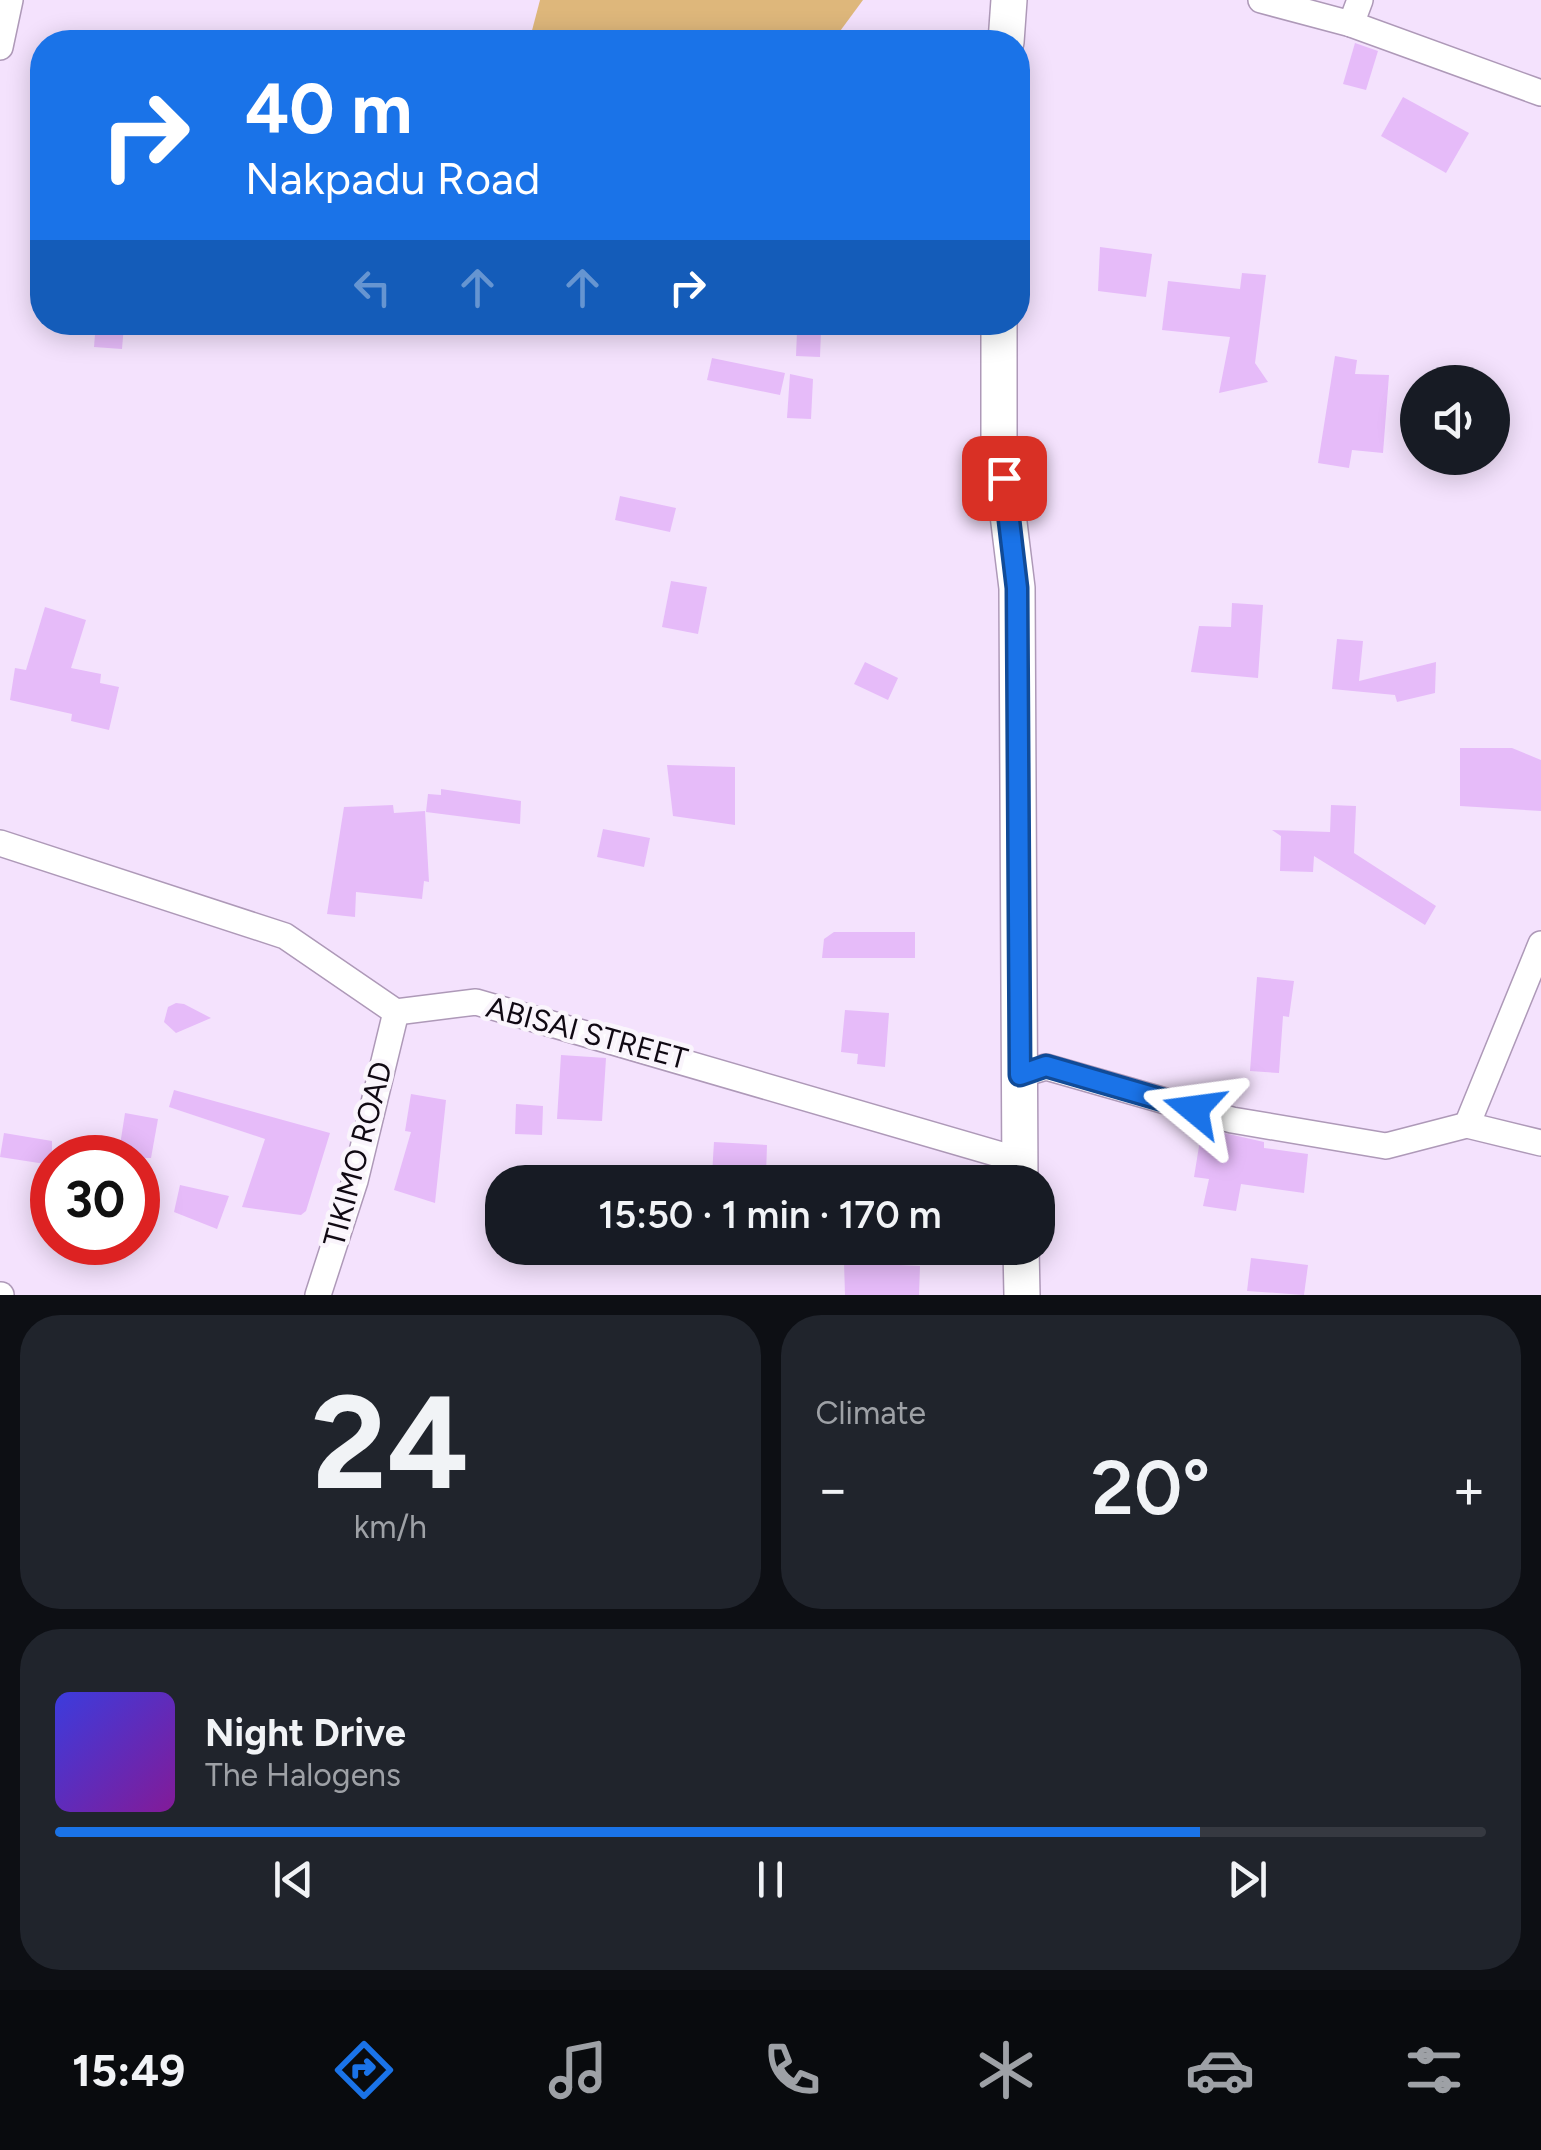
<!DOCTYPE html>
<meta charset="utf-8">
<style>
:root{--surface:#171b24;--page:#20242c;--text:#f1f3f6;--muted:#9ea1a6;--line:#363941;--accent:#1a73e8}
body{margin:0;font-family:Figtree,sans-serif;background:var(--page);color:var(--text);height:100vh;display:flex;flex-direction:column;font-size:38px;white-space:nowrap}
*{box-sizing:border-box;margin:0}
p{font-size:32px;color:var(--muted)}
.icon{flex:none;width:55px;height:55px;fill:none;stroke:currentColor;stroke-width:2;stroke-linecap:round;stroke-linejoin:round}
.map{position:relative;height:1295px;overflow:hidden}
.drawer{display:flex;flex-direction:column;gap:20px;padding:20px;background:#0d0f14;flex:1}
.drawer>*{flex:none}
.banner{position:absolute;left:30px;top:30px;width:1000px;height:305px;border-radius:40px;box-shadow:0 5px 25px #0003;background:#1a73e8;color:#fff;overflow:hidden}
.fabs{position:absolute;left:1400px;top:365px;display:grid;gap:20px}
.fabs a{display:grid;place-items:center;width:110px;height:110px;border-radius:50%;background:var(--surface);box-shadow:0 5px 25px #0003;font-size:50px}
.speed{position:absolute;left:30px;top:1135px;display:flex;gap:20px;font-size:50px;font-weight:700;text-align:center}
.speed>*{display:grid;place-content:center;width:130px;height:130px;border-radius:50%;background:var(--surface);box-shadow:0 5px 25px #0003;line-height:1}
.speed .limit{border:15px solid #d22;background:#fff;color:#111}
.pin{position:absolute;display:grid;place-items:center;width:85px;height:85px;color:#fff;margin:-42px;border-radius:20px;box-shadow:0 5px 15px #0006}
.me{position:absolute;width:110px;margin:-55px;rotate:286deg;stroke-linejoin:round;filter:drop-shadow(0 0 8px #0008)}
.turn{display:flex;align-items:center;gap:35px;height:210px;padding:0 50px;font-size:45px}
.turn .icon{width:130px;height:130px;stroke-width:2.5}
.turn b{display:block;font-size:70px;line-height:85px}
.lanes{display:flex;align-items:center;height:95px;padding:0 50px;background:#0003;justify-content:center;gap:50px;direction:ltr}
.lanes .off{opacity:.35}
.big{font-size:75px;font-weight:600;line-height:1.1}
.drawer .widget{flex:1;display:flex;flex-direction:column;justify-content:center;gap:15px;min-width:0;padding:0 35px;border-radius:40px;background:var(--page)}
.drawer .dial{align-items:center;gap:0}
.dial b{font-size:130px;line-height:1}
.song{display:flex;align-items:center;gap:30px}
.cover{width:120px;height:120px;border-radius:15px;background:linear-gradient(135deg,hsl(240 70% 55%),hsl(290 70% 35%))}
.played{height:10px;border-radius:5px;background:linear-gradient(90deg,var(--accent) 80%,var(--line) 80%)}
.keys{display:flex;justify-content:space-around;direction:ltr}
.heat{display:flex;justify-content:space-between;align-items:center;font-size:55px;direction:ltr}
.drawer .tiles{flex:1;display:grid;gap:20px;grid-template-columns:1fr 1fr}
.widget:last-child{grid-column:span 2}
.trip{position:absolute;left:485px;top:1165px;width:570px;height:100px;border-radius:40px;background:var(--surface);box-shadow:0 5px 25px #0003;font-weight:600;line-height:100px;text-align:center}
.tab-bar{display:flex;height:160px;justify-content:space-around;align-items:center;background:#090b0e;color:var(--muted)}
.tab-bar .icon{width:70px;height:70px}
.tab-bar .active{color:var(--accent)}
.tab-bar b{font-size:45px;color:var(--text)}
.map>svg:first-child{display:block}
</style>
<div class="map">
<svg width="1541" height="1295" viewBox="0 0 1541 1295">
<rect width="100%" height="100%" fill="#f4e2fd"/>
<!-- green -->
<path fill="#deb77b" d="M540,0H863L832,42H529Z"/>
<!-- building -->
<g fill="#e6bbf9">
<path d="M1355,43L1378,51L1366,90L1343,84Z"/>
<path d="M1403,97L1469,133L1446,173L1381,136Z"/>
<path d="M1100,247L1152,254L1146,297L1098,291Z"/>
<path d="M1242,273L1266,275L1255,363L1268,382L1219,393L1230,337L1162,330L1168,281L1240,289Z"/>
<path d="M96,322L124,325L122,349L94,347Z"/>
<path d="M797,331H821L820,357L796,356Z"/>
<path d="M1335,356L1357,360L1355,374L1389,375L1383,453L1352,450L1349,468L1318,463Z"/>
<path d="M712,358L785,373L780,395L707,380Z"/>
<path d="M790,374L813,379L811,419L787,418Z"/>
<path d="M620,496L676,508L670,532L615,520Z"/>
<path d="M671,581L707,587L698,634L662,627Z"/>
<path d="M1232,603L1263,605L1258,678L1191,672L1199,626L1231,627Z"/>
<path d="M45,607L86,620L71,668L101,674L100,683L119,687L109,730L71,721L72,714L10,700L15,668L26,670Z"/>
<path d="M1337,639L1363,641L1359,681L1436,662L1435,693L1397,702L1395,695L1332,689Z"/>
<path d="M865,662L898,678L888,700L854,684Z"/>
<path d="M1460,748H1512L1541,760V811L1460,806Z"/>
<path d="M667,765L735,767V825L673,816Z"/>
<path d="M441,789L521,801L520,824L426,812L428,794L441,795Z"/>
<path d="M393,805L394,813L425,811L429,882L424,881L422,899L356,892L355,917L327,914L344,807Z"/>
<path d="M1331,805L1356,806L1354,853L1436,906L1425,925L1314,856L1313,872L1280,871L1281,836L1272,830L1330,832Z"/>
<path d="M603,829L650,838L644,867L597,857Z"/>
<path d="M834,932H915V958H822L824,939Z"/>
<path d="M1257,977L1294,981L1289,1017L1283,1016L1279,1073L1250,1071Z"/>
<path d="M176,1003L184,1004L211,1018L176,1033L164,1022L168,1007Z"/>
<path d="M845,1010L889,1013L885,1067L857,1064L858,1054L841,1052Z"/>
<path d="M561,1055L606,1058L602,1121L557,1119Z"/>
<path d="M174,1090L330,1133L306,1211L301,1215L242,1207L265,1139L169,1107Z"/>
<path d="M411,1094L446,1100L435,1203L394,1190L411,1132L405,1131Z"/>
<path d="M516,1104L543,1106L542,1135L515,1134Z"/>
<path d="M125,1113L158,1119L151,1158H118Z"/>
<path d="M1202,1128L1264,1142V1148L1308,1154L1304,1193L1241,1184L1236,1211L1203,1206L1209,1179L1194,1177Z"/>
<path d="M4,1133L52,1141V1165L0,1157Z"/>
<path d="M714,1142L767,1145L766,1175H712Z"/>
<path d="M180,1185L229,1196L217,1229L174,1212Z"/>
<path d="M1251,1258L1308,1265L1304,1295L1247,1291Z"/>
<path d="M844,1262L920,1266L919,1295H845Z"/>
</g>
<g fill="none" stroke-linecap="round" stroke-linejoin="round">
<defs>
<g id="street">
<path d="M1261,0L1351,24L1541,93"/>
<path d="M1351,24L1360,0"/>
<path d="M0,47L10,0"/>
<path d="M0,843L285,936L396,1012L476,1002L1019,1160"/>
<path d="M1019,1075L1046,1067L1232,1120L1386,1146L1467,1125L1541,1143"/>
<path d="M1467,1125L1541,944"/>
<path d="M0,1295H1"/>
<path d="M318,1295L355,1181L396,1012"/>
</g>
<g id="secondary">
<path d="M1006,42L1009,0"/>
<path d="M999,322V441L1017,588L1020,1182"/>
<path d="M1021,1248L1022,1295"/>
</g>
</defs>
<!-- street casing -->
<use href="#street" stroke="#ae99b8" stroke-width="28"/>
<!-- secondary casing -->
<use href="#secondary" stroke="#ae99b8" stroke-width="38"/>
<!-- street -->
<use href="#street" stroke="#fff" stroke-width="25"/>
<!-- secondary -->
<use href="#secondary" stroke="#fff" stroke-width="35"/>
</g>
<g fill="none" stroke-linecap="round" stroke-linejoin="round">
<defs>
<path id="route" d="M1004,478L1017,588L1020,1075L1046,1066L1194,1109"/>
</defs>
<!-- route casing -->
<use href="#route" stroke="#114b97" stroke-width="25"/>
<!-- route -->
<use href="#route" stroke="#1a73e8" stroke-width="18"/>
</g>
<g text-anchor="middle" stroke-width="9" stroke-linejoin="round" paint-order="stroke">
<!-- street labels -->
<g font-size="30" fill="#100913" stroke="#faf5fc">
<text transform="translate(587 1033) rotate(15)" y="10">ABISAI STREET</text>
<text transform="translate(358 1154) rotate(-75)" y="10">TIKIMO ROAD</text>
</g>
</g>
</svg>
<div class="fabs">
<a><svg class="icon" aria-label="sound" viewBox="0 0 24 24"><path d="M4 9h4l5-4v14l-5-4H4zM17 9q2 3 0 6"/></svg></a>
</div>
<div class="speed"><div class="limit">30</div></div>
<div class="pin" style="left:1004px;top:478px;background:#d93025"><svg class="icon" aria-label="arrive" viewBox="0 0 24 24"><path d="M6 21V4h12l-3 4 3 4H6"/></svg></div>
<svg class="me" style="left:1194px;top:1109px" viewBox="-20 -20 40 40"><path d="M0-17L14 15 0 8-14 15z" fill="#1a73e8" stroke="#fff" stroke-width="4"/></svg>
<div class="trip">15:50 · 1 min · 170 m</div>
<div class="banner">
<div class="turn"><svg class="icon" aria-label="right" viewBox="0 0 24 24"><path d="M7 20v-9h11M14 6l5 5-5 5"/></svg><div><b>40 m</b>Nakpadu Road</div></div>
<div class="lanes"><svg class="icon off" aria-label="left" viewBox="0 0 24 24"><path d="M17 20v-9H6M10 6l-5 5 5 5"/></svg><svg class="icon off" aria-label="ahead" viewBox="0 0 24 24"><path d="M12 20V5M6 11l6-6 6 6"/></svg><svg class="icon off" aria-label="ahead" viewBox="0 0 24 24"><path d="M12 20V5M6 11l6-6 6 6"/></svg><svg class="icon" aria-label="right" viewBox="0 0 24 24"><path d="M7 20v-9h11M14 6l5 5-5 5"/></svg></div>
</div>
</div>
<section class="drawer">
<div class="tiles">
<div class="widget dial"><b>24</b><p>km/h</p></div>
<div class="widget"><p>Climate</p>
<div class="heat"><a>−</a><b class="big">20°</b><a>+</a></div>
</div>
<div class="widget">
<div class="song"><i class="cover"></i><div><b>Night Drive</b><p>The Halogens</p></div></div>
<div class="played"></div>
<div class="keys"><svg class="icon" aria-label="previous" viewBox="0 0 24 24"><path d="M18 5L8 12l10 7zM5 5v14"/></svg><svg class="icon" aria-label="pause" viewBox="0 0 24 24"><path d="M8 5v14M16 5v14"/></svg><svg class="icon" aria-label="next" viewBox="0 0 24 24"><path d="M6 5l10 7-10 7zM19 5v14"/></svg></div>
</div>
</div>
</section>
<nav class="tab-bar">
<b>15:49</b>
<svg class="icon active" aria-label="directions" viewBox="0 0 24 24"><path d="M12 3l9 9-9 9-9-9zM9 14v-3h6M13 9l2 2-2 2"/></svg>
<svg class="icon" aria-label="music" viewBox="0 0 24 24"><path d="M9 18V5l10-2v13"/><circle cx="6" cy="18" r="3"/><circle cx="16" cy="16" r="3"/></svg>
<svg class="icon" aria-label="phone" viewBox="0 0 24 24"><path d="M5 4h4l2 5-3 2q2 4 5 5l2-3 5 2v4C11 20 4 13 5 4z"/></svg>
<svg class="icon" aria-label="climate" viewBox="0 0 24 24"><path d="M12 3v18M4 7l16 10M4 17L20 7"/></svg>
<svg class="icon" aria-label="car" viewBox="0 0 24 24"><path d="M5 17H2v-5l4-1 3-4h7l3 4 3 1v5h-3M9 17h6M6 11h13"/><circle cx="7" cy="17" r="2"/><circle cx="17" cy="17" r="2"/></svg>
<svg class="icon" aria-label="filters" viewBox="0 0 24 24"><path d="M4 7h16M4 17h16"/><circle cx="9" cy="7" r="2"/><circle cx="15" cy="17" r="2"/></svg>
</nav>
